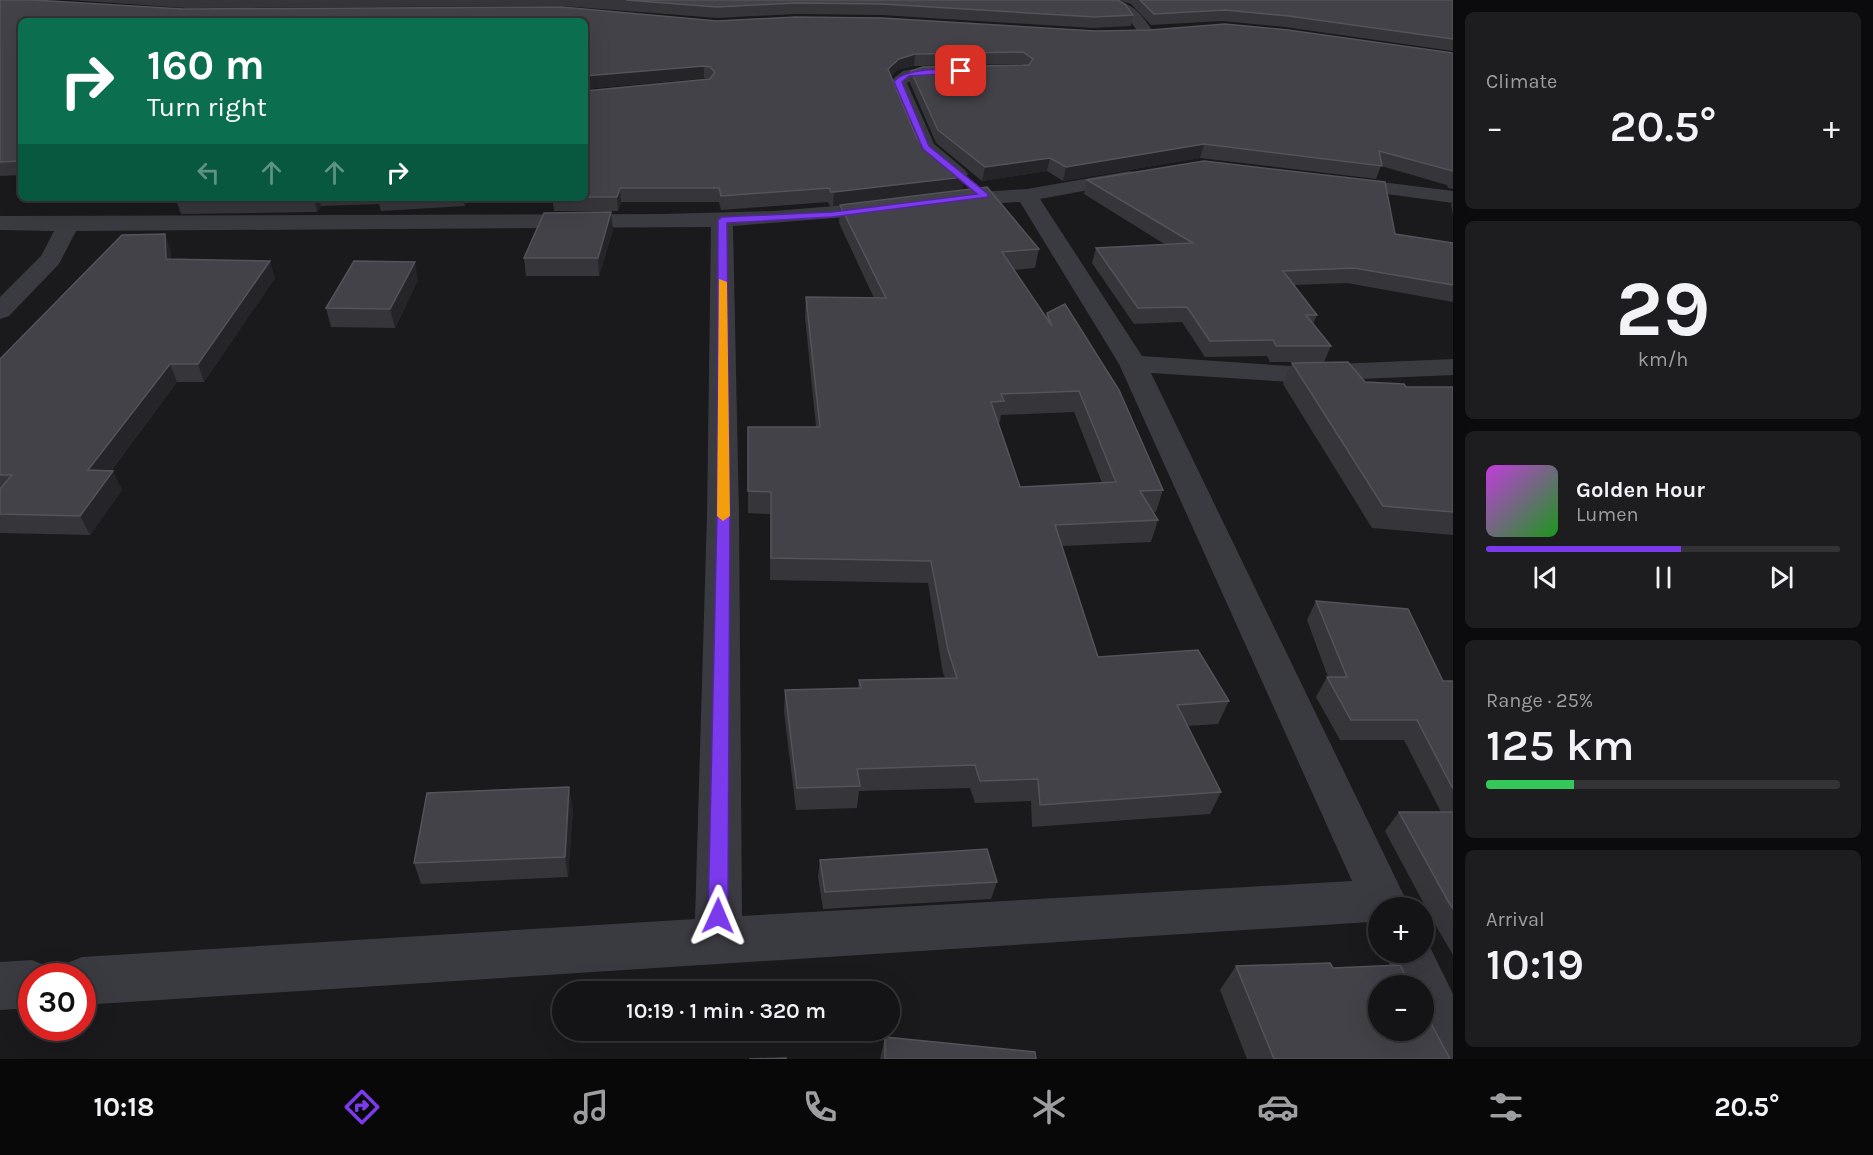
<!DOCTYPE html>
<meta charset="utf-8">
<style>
:root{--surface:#141315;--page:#1d1c1e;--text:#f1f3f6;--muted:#9d9ea0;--line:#333234;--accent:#7c3aed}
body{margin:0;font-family:Karla,sans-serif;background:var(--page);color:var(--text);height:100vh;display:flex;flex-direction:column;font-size:22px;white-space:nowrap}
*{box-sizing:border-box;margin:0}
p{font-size:20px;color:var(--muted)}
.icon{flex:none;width:33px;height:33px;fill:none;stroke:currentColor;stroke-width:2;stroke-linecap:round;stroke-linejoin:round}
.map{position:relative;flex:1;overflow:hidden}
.details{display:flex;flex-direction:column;gap:12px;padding:12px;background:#0b0a0c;width:420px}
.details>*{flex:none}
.hud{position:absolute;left:18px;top:18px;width:570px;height:183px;border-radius:9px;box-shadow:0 6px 24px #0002,0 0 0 2px var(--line);background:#0b6e4f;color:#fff;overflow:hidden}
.fabs{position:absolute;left:1368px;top:897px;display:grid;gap:12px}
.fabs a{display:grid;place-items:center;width:66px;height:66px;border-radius:50%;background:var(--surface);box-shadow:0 6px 24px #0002,0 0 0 2px var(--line);font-size:30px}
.speed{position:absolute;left:18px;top:963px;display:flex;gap:12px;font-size:30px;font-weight:700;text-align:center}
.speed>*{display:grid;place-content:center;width:78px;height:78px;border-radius:50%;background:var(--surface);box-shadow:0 6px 24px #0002,0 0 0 2px var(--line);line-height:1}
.speed .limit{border:9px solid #d22;background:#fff;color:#111}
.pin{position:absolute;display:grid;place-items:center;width:51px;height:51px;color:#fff;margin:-26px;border-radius:12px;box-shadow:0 3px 9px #0006}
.me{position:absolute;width:66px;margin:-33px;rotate:1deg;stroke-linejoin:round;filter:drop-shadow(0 0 4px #0008)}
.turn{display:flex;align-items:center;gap:21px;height:126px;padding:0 30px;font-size:27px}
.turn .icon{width:78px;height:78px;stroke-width:2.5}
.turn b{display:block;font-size:42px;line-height:51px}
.lanes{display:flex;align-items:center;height:57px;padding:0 30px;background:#0003;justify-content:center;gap:30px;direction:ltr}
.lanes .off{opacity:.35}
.big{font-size:45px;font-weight:600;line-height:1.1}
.details .widget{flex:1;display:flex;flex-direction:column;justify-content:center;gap:9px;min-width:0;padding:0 21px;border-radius:9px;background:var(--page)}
.details .dial{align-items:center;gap:0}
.dial b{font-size:78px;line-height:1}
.song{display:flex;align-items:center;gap:18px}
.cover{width:72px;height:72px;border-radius:9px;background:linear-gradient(135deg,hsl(290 70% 55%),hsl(120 70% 35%))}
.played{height:6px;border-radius:3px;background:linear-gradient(90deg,var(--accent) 55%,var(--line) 55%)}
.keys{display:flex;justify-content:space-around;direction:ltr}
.heat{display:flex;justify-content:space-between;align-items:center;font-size:33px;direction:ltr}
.charge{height:9px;border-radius:4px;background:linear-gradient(90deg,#34c759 25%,var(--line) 0)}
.trip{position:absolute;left:552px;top:981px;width:348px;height:60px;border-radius:30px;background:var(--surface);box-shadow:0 6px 24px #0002,0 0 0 2px var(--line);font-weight:600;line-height:60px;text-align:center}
.tab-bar{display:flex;height:96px;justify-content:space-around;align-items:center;background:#080808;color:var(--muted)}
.tab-bar .icon{width:42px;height:42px}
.tab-bar .active{color:var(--accent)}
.tab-bar b{font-size:27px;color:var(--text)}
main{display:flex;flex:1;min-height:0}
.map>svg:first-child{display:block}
</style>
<main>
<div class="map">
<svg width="1453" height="1059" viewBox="0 0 1453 1059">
<rect width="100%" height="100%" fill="#1a191c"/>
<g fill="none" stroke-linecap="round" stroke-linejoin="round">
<!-- street -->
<g fill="#3a3a41" fill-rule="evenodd">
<path d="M1101,0C1132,0 1138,10 1155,34L1152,37H1142L1124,13Z"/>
<path d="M933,66L955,67L963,72C953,84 923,71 907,83L934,144L965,170L968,174L965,178H951L918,151L889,82L903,71Z"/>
<path d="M1130,171L1137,173L1140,177L1137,181L1040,199L1142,356L1290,366L1453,359V375L1290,382L1151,373L1410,908H1378V926L1370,922L82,1005V976H59L65,964L82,957L695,919L707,514L711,227L76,231L59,264L9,316L0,319V297L41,256L54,231L0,230V216L664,214L774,211L883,202L891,203L894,208L891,213L883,214L733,226L739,514L742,916L1352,881L1119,364L1020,202L949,206L941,205L938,200L941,195L949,194L1027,189Z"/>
<path d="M1342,177L1453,191V203L1335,187L1332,183L1335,179Z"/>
<path d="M1424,935L1453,994V1059H1431L1419,1030H1424V986H1399L1384,952H1424Z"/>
<path d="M32,960L49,967L53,976H32V1008L0,1010V962Z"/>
</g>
</g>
<!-- wall -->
<g fill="#36353a" fill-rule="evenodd">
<path d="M0,0L183,9L717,21L1453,53V189L1448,188L1447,185L1381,166L1376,179L1200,158L1063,181L1047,171L982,181L936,143L910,83L911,71L1023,65L1021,64L914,66L897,70L891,77L917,139L964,177L962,190L1039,249L1035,268L1014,270L1046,316L1047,313L1163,490L1156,512H1153L1158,520L1151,542L1062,546L1098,657L1229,701L1218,724L1187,726L1221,792L1210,814L1032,827L1031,801L975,803L970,788L859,791L857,808L796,810L784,712L785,690L858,688L859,680L945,678L943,673L928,583L770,580V514L748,513V427H816L805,317L806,297L874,298L839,223L840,205L894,198L833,206H830L828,202L721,210L719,202H621L618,211H554L552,198H585V91L710,79L704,78L585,89V21H21V175L0,176ZM1074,412L1102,483L1020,487L998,422H1000L1001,415Z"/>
<path d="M70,0H1453V51L1285,27L1222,21L1151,25L1131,4L1119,0L1133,15L1131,26L1093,28L881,15L796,14L717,18L563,6L186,8Z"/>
<path d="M1087,180L1395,234L1453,243V302L1347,283L1294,285L1317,315L1313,324L1331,346L1324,362H1270L1267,356L1205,357L1182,322L1134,324L1092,263L1096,248L1166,245L1084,194Z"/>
<path d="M177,198H463L465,206L381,211L379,204L321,206L317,212L181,214L176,200Z"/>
<path d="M1453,200V216L1451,205Z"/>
<path d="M611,212L613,230L599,276H526L524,258Z"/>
<path d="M171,251V259L275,278L204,382H177L111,471L122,490L90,535L0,533V359Z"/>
<path d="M418,280L395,328L331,327L326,308Z"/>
<path d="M1292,363L1365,382L1406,387H1453V535L1372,528L1283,384Z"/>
<path d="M1316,601L1443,681H1453V955L1432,919L1385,831L1399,812H1441L1404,740H1340L1316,697L1327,677H1328L1307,620Z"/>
<path d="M573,808L568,877L421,884L414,863Z"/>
<path d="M820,860L997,882L991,899L823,909L818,877Z"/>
<path d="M1236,966L1333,968L1450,1059H1247L1220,990Z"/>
<path d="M885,1037L1036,1059H880Z"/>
</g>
<!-- shaded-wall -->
<g fill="#252428">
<path d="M915,54L914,66L897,70L887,82L888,69L899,59Z"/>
<path d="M704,66V78L585,89V76Z"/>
<path d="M1204,144L1200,158L1063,181L1066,167Z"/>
<path d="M1050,158L1047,171L982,181L985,167Z"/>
<path d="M964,177L962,190L833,206L834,192Z"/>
<path d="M620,188L621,202L618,211L617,197Z"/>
<path d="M314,198H319L321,206L317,212Z"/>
<path d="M611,212L613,230L599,276L598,258Z"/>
<path d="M165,234L171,251L172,276L166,259Z"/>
<path d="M270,261L275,278L204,382L198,364Z"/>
<path d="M415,262L418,280L395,328L390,309Z"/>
<path d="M170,364L177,382L97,489L88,470Z"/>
<path d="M113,471L122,490L90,535L80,516Z"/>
<path d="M569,787L573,808L568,877L565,857Z"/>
</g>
<!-- building -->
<g fill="#424248" stroke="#53535a" stroke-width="1.5" fill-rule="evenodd">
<path d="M0,0H34L183,9L562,7L717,21L796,17L882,18L1095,31L1150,30L1225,24L1288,30L1453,53V171L1379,151L1382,166L1204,144L1066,167L1050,158L985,167L938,130L911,71L923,67L1029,65L1033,59L1023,52L915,54L899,59L888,69L917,139L964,177L834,192H831L829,188L721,196L719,188H620L617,197H585V91L710,79L715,72L710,67L704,66L585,76V21H21V161L0,162Z"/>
<path d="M626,0H1118L1125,4L1133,15L1095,17L882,4L796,3L717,7Z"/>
<path d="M1140,0H1453V39L1289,16L1225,10L1154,14Z"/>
<path d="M1204,161L1385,182L1395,234L1453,243V285L1354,268L1283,271L1317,315H1306L1331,346H1276L1273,340L1210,341L1187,307L1138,308L1096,248L1193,243L1087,180Z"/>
<path d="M987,187L1039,249L1002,252L1052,326L1047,313L1065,304L1119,390L1163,490L1140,491L1158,520L1055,525L1098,657L1198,650L1229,701L1177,705L1221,792L1040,805L1038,779L980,781L975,765L857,769L860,786L797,788L785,690L861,688L859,680L957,678L948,650L931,561L771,558V492L748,491V427H820L806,297L886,298L840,205ZM1079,391L1116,482L1020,487L991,402L1004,401L1001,394Z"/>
<path d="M177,198H305L176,200Z"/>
<path d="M611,212L598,258H524L544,213Z"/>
<path d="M165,234L166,259L270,261L198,364H170L88,470L113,471L80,516L0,514V489L12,475H0V359L122,235Z"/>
<path d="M354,261L415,262L390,309L326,308Z"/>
<path d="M1348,362L1365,382L1404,384L1406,387H1453V512L1383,506L1292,363Z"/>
<path d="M1316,601L1408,609L1443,681H1453V789L1417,720H1351L1327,677H1347Z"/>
<path d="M569,787L565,857L414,863L427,793Z"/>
<path d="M1399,812H1453V909L1448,901Z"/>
<path d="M987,849L997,882L825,892L820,860Z"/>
<path d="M1330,963L1333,968L1400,965L1411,986H1378V1030H1424V1010L1450,1059H1274L1236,966Z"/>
<path d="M885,1037L1035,1052L1036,1059H885Z"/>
<path d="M786,1058V1059H749Z"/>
</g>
<!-- route -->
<path fill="#7c3aed" stroke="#51269a" stroke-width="1.5" d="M963,70L961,73L909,76L902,82L929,146L988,194V197L832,217L727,223L730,514L728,916L725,922L718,925L711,922L708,916L717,514L718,220L722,217L832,212L977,194L923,149L894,82C903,68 948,68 963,70Z"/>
<!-- slow -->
<path fill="#f59e0b" d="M719,279L727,282L730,516L723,521L717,516Z"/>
</svg>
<div class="fabs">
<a>+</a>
<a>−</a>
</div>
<div class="speed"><div class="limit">30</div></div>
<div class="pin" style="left:961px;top:71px;background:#d93025"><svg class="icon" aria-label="arrive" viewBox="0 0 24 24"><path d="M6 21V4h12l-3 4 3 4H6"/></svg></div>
<svg class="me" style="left:718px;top:916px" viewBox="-20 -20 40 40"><path d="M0-17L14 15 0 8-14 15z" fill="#7c3aed" stroke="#fff" stroke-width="4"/></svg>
<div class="trip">10:19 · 1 min · 320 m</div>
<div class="hud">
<div class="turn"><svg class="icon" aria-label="right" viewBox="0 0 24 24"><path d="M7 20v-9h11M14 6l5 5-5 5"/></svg><div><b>160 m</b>Turn right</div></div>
<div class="lanes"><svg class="icon off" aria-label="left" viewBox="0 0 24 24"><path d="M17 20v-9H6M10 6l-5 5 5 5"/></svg><svg class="icon off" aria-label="ahead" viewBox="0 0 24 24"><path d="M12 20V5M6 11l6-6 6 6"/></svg><svg class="icon off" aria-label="ahead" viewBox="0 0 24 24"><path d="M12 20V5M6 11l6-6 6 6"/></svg><svg class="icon" aria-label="right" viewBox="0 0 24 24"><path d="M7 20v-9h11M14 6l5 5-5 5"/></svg></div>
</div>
</div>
<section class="details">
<div class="widget"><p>Climate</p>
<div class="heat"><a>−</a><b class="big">20.5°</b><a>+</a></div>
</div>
<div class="widget dial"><b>29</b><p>km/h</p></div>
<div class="widget">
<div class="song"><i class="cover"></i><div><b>Golden Hour</b><p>Lumen</p></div></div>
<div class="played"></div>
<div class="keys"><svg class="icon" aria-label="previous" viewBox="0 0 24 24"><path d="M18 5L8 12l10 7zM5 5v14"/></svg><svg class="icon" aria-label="pause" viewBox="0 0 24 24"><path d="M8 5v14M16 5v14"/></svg><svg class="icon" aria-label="next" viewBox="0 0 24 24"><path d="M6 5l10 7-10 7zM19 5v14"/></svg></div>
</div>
<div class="widget"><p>Range · 25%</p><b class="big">125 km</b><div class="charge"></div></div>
<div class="widget"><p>Arrival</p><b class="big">10:19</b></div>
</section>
</main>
<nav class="tab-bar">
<b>10:18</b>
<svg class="icon active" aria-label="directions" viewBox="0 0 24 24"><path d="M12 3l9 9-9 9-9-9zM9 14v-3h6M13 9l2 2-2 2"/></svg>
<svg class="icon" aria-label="music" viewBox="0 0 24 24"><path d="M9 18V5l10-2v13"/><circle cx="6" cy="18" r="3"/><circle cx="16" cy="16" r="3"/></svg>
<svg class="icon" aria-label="phone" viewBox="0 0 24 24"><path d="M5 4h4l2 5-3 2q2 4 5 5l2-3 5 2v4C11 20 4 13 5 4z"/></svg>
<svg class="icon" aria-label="climate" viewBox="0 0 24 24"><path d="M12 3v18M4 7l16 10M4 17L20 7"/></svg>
<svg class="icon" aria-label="car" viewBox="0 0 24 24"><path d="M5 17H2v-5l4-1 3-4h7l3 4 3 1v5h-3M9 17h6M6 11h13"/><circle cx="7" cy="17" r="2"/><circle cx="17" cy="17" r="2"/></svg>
<svg class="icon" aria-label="filters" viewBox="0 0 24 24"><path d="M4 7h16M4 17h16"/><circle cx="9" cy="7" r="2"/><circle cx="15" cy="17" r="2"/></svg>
<b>20.5°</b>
</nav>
